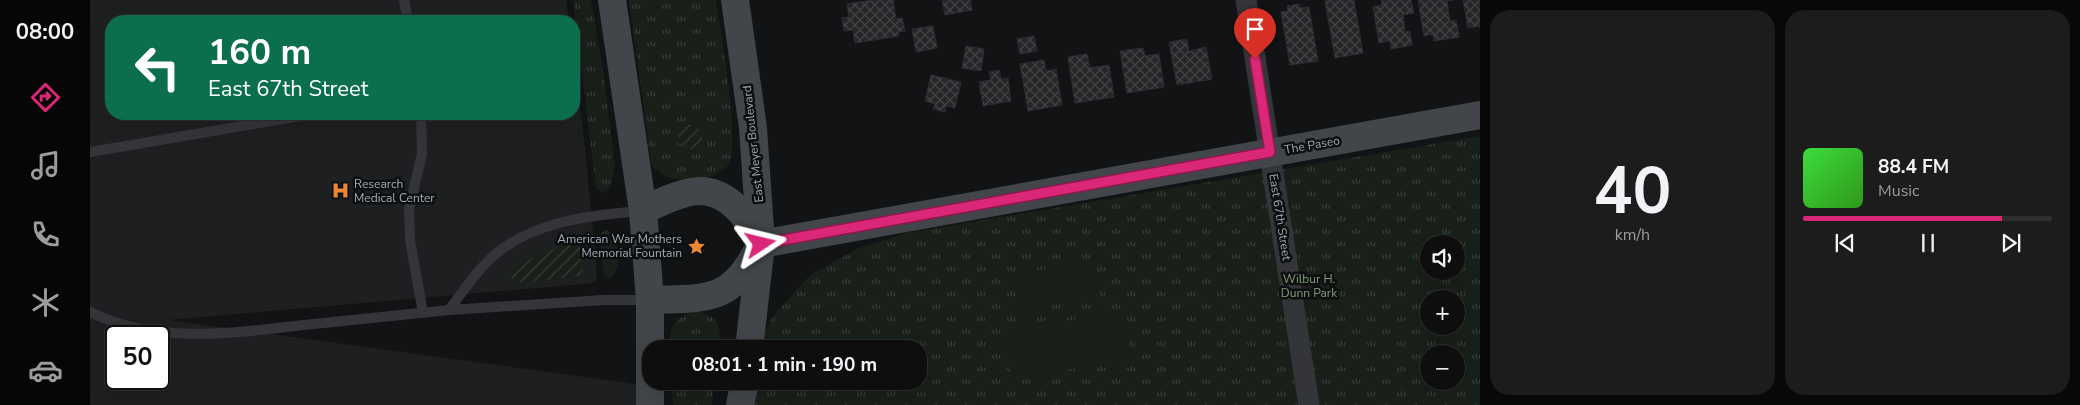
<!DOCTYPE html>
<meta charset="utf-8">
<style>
:root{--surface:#0e0e0f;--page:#1c1c1d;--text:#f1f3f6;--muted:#9b9c9e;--line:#2e2e2f;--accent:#db2777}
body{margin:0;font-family:"Nunito Sans",sans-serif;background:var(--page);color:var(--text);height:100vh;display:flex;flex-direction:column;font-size:19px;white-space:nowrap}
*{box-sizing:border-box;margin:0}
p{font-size:16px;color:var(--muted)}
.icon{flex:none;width:28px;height:28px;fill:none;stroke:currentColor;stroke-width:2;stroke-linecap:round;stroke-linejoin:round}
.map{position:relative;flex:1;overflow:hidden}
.panel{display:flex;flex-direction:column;gap:10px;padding:10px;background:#080808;width:600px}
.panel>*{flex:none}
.top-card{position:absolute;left:15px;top:15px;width:475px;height:105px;border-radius:20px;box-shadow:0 5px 20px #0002,0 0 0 1px var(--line);background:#0b6e4f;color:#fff;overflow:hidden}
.controls{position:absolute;left:1330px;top:235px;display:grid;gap:10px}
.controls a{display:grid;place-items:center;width:45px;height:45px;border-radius:50%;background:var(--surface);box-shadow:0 5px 20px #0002,0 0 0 1px var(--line);font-size:25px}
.speed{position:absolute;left:15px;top:325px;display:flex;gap:10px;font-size:25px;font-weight:700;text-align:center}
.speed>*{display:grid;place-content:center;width:65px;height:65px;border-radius:50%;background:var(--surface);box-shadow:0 5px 20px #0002,0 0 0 1px var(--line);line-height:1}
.speed .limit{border:2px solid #111;border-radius:8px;background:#fff;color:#111}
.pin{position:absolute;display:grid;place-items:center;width:42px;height:42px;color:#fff;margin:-51px -21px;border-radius:50% 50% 50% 0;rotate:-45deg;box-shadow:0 0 5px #0007}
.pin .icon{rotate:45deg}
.me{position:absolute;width:55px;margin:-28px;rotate:80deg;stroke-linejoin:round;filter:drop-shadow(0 0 4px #0008)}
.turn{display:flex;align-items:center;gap:18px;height:105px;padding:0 20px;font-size:22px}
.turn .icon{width:65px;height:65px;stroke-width:2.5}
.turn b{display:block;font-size:35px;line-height:42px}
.panel .card{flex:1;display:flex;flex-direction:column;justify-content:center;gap:8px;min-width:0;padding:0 18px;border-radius:20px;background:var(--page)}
.panel .dial{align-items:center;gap:0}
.dial b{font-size:65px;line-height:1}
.song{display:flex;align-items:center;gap:15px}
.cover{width:60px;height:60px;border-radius:8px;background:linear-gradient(135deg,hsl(120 70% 55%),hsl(110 70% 35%))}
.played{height:5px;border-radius:2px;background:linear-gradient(90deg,var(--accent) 80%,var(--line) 80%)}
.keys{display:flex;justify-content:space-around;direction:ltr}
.panel .tiles{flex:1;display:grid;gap:10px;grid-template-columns:repeat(2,1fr)}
.trip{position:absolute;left:552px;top:340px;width:285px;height:50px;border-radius:20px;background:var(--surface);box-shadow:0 5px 20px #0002,0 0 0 1px var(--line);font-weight:700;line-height:50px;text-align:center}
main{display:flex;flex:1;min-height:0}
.tab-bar{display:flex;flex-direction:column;width:90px;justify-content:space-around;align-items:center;background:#060606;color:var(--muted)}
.tab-bar .icon{width:35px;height:35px}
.tab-bar .selected{color:var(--accent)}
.tab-bar b{font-size:22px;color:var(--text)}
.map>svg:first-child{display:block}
</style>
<main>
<nav class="tab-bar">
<b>08:00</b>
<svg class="icon selected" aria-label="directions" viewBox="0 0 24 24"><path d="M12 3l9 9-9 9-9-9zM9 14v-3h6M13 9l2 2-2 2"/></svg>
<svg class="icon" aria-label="music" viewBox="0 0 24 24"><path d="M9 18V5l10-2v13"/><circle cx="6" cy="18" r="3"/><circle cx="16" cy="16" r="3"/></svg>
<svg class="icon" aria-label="phone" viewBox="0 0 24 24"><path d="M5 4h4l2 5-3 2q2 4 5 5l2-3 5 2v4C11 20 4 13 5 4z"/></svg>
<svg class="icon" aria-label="climate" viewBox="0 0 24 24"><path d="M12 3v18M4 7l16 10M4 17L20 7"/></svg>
<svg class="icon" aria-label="car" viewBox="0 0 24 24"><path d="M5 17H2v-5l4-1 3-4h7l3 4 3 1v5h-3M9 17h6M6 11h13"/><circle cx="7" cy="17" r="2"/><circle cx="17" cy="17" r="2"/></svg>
</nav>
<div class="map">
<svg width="1390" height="405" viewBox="0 0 1390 405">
<defs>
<pattern id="grass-tufts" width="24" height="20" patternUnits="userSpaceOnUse" patternTransform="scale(1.25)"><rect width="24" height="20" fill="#191f19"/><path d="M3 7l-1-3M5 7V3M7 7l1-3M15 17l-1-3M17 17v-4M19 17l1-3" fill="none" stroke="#373d38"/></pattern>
<pattern id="garden-furrows" width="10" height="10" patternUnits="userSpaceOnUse" patternTransform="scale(1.25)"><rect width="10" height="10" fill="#191f19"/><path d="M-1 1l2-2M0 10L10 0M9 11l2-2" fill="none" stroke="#373d38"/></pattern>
<pattern id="building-cross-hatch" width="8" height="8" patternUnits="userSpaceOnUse" patternTransform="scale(1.25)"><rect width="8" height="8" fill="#252628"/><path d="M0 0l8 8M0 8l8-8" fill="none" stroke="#424345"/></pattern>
</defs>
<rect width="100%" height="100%" fill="#121314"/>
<!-- built -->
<path fill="#1e1f21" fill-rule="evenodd" d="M0,0H476L479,21H21V114H484V57L495,147L507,276L505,283L78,320L546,384V405H0ZM26,336H69V379H26Z"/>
<!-- grass -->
<g fill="url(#grass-tufts)" fill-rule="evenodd">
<path d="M483,0H501L513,70L525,165L521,185L518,190L512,193L506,188Z"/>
<path d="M539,0H626C630,28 651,144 639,164C632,174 617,179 605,179C584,180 574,181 561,163Z"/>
<path d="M1390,136V405H659L662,381H829V349H668L682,317L720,275L769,248L817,233ZM1339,244H1366V271H1339ZM1339,299H1366V326H1339ZM1339,354H1366V381H1339Z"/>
<path d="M517,230C530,243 534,265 520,279L514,275L509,234Z"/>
<path d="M605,311C629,316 631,325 630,349H579C580,325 583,319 605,311Z"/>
<path d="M581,381H625L622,405H583Z"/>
</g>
<!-- garden -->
<g fill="url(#garden-furrows)">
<circle cx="600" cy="137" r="12"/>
<path d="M485,242L490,243L493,269L490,275L483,277L428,283L422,280L420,272L425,266L471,246Z"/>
</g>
<!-- pitch -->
<g fill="#191f19">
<path d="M1005,261L1010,298L932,310L927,274Z"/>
<path d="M1034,312L1041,360L922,378L915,330Z"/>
</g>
<!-- building -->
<g fill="url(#building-cross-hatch)" stroke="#2c2d30">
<path d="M782,0H803L806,19L812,18L815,31L808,32L809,36L765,43L763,30L754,31L752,18L759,17L757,4Z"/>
<path d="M852,0H880L882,10L855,15Z"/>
<path d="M1241,0H1264L1273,53L1245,58L1235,1Z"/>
<path d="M1291,0H1321L1324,13L1313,15L1315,32L1320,31L1322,45L1301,49L1300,41L1289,43L1283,7L1292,5Z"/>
<path d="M1328,0H1363L1357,1L1360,21L1366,20L1369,37L1344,41L1343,34L1334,36Z"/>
<path d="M1373,0H1390V29V26L1378,28Z"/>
<path d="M1209,4L1210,8L1219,7L1228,61L1200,65L1191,12L1198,11L1197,6Z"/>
<path d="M843,26L847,48L826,52L822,29Z"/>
<path d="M944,36L947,51L930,54L927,39Z"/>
<path d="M1097,39L1099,51L1116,47L1122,79L1087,85L1079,42Z"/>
<path d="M876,46L894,49L891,71L872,68Z"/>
<path d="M1053,48L1055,56L1069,54L1074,87L1037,93L1030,51Z"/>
<path d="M997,54L1000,68L1019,65L1024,97L985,103L978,57Z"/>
<path d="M954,60L956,71L966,69L972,105L938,111L930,64Z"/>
<path d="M909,70L911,79L918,78L921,101L893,106L889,82L901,80L899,72Z"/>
<path d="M841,75L871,82L865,108L856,106L855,112L843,109L845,104L835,101Z"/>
</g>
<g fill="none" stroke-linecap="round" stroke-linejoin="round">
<!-- lane -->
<g stroke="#333539" stroke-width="10">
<path d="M314,0L318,21"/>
<path d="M331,114L332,154L319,209L320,240L333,313"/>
<path d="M0,152L222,114"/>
<path d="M552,211C499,215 436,222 397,262C383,276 371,294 359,310L514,300H558"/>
<path d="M0,312C67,345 143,333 214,325C262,320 310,315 359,310"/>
</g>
<!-- street -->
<path stroke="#333539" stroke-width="21" d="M1156,0L1219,405"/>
<!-- secondary -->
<g stroke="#424549" stroke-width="28">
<path d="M522,0L553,211L560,300V405"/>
<path d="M645,0L663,128L671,244L659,349"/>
<path d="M553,211C566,204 581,197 596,193C631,183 656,213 670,241"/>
<path d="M671,244L1390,115"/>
<path d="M560,300C614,298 641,304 668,249"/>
<path d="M650,405L655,381"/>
</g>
</g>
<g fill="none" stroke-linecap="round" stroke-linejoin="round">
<defs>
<path id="route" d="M671,244L1180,152L1165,59"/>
</defs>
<!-- route casing -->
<use href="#route" stroke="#8e194d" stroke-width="12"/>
<!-- route -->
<use href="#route" stroke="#db2777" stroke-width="9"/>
</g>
<!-- icons -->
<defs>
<symbol id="hospital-bare" viewBox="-9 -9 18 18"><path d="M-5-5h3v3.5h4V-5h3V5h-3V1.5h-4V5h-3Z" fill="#ed8732" stroke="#0d0e0f" stroke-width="2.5" paint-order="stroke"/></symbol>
<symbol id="sight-bare" viewBox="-9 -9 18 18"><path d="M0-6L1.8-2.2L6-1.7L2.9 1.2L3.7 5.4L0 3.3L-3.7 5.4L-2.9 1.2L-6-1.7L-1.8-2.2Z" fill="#ed8732" stroke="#0d0e0f" stroke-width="2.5" paint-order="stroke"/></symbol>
</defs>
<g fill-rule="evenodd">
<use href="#hospital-bare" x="238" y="178" width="25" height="25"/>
<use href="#sight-bare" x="594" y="234" width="25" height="25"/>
</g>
<g text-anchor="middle" stroke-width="5" stroke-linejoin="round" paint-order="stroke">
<!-- street labels -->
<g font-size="12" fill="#a4acb4" stroke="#0d0e0f">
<text transform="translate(663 144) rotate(-96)" y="4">East Meyer Boulevard</text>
<text transform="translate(1222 145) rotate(-10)" y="4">The Paseo</text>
<text transform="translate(1190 217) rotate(81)" y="4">East 67th Street</text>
</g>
<!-- poi labels -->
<g font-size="12" fill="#a4acb4" stroke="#0d0e0f" text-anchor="start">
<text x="264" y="188">Research<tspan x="264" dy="14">Medical Center</tspan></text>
<text x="592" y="243" text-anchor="end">American War Mothers<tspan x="592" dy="14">Memorial Fountain</tspan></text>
</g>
<!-- park labels -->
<g font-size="12" fill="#819f7b" stroke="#0d0e0f">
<text x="1219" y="283">Wilbur H.<tspan x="1219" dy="14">Dunn Park</tspan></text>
</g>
</g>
</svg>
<div class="controls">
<a><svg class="icon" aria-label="sound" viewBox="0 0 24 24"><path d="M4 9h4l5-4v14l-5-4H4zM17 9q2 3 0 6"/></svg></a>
<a>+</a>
<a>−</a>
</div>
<div class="speed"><div class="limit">50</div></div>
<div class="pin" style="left:1165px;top:59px;background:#d93025"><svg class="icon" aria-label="arrive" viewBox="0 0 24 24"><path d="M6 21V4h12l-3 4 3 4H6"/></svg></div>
<svg class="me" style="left:671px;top:244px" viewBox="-20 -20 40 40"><path d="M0-17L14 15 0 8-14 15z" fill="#db2777" stroke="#fff" stroke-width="4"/></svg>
<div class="trip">08:01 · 1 min · 190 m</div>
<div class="top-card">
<div class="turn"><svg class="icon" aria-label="left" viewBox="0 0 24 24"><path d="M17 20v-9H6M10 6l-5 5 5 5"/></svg><div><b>160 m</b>East 67th Street</div></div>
</div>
</div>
<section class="panel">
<div class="tiles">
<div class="card dial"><b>40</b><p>km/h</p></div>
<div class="card">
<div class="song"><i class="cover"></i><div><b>88.4 FM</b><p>Music</p></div></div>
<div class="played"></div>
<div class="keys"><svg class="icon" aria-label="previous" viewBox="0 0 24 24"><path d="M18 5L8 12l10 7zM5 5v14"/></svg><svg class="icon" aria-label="pause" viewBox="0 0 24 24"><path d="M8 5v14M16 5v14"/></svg><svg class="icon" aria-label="next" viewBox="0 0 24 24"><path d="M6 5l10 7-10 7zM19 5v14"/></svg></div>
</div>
</div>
</section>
</main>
